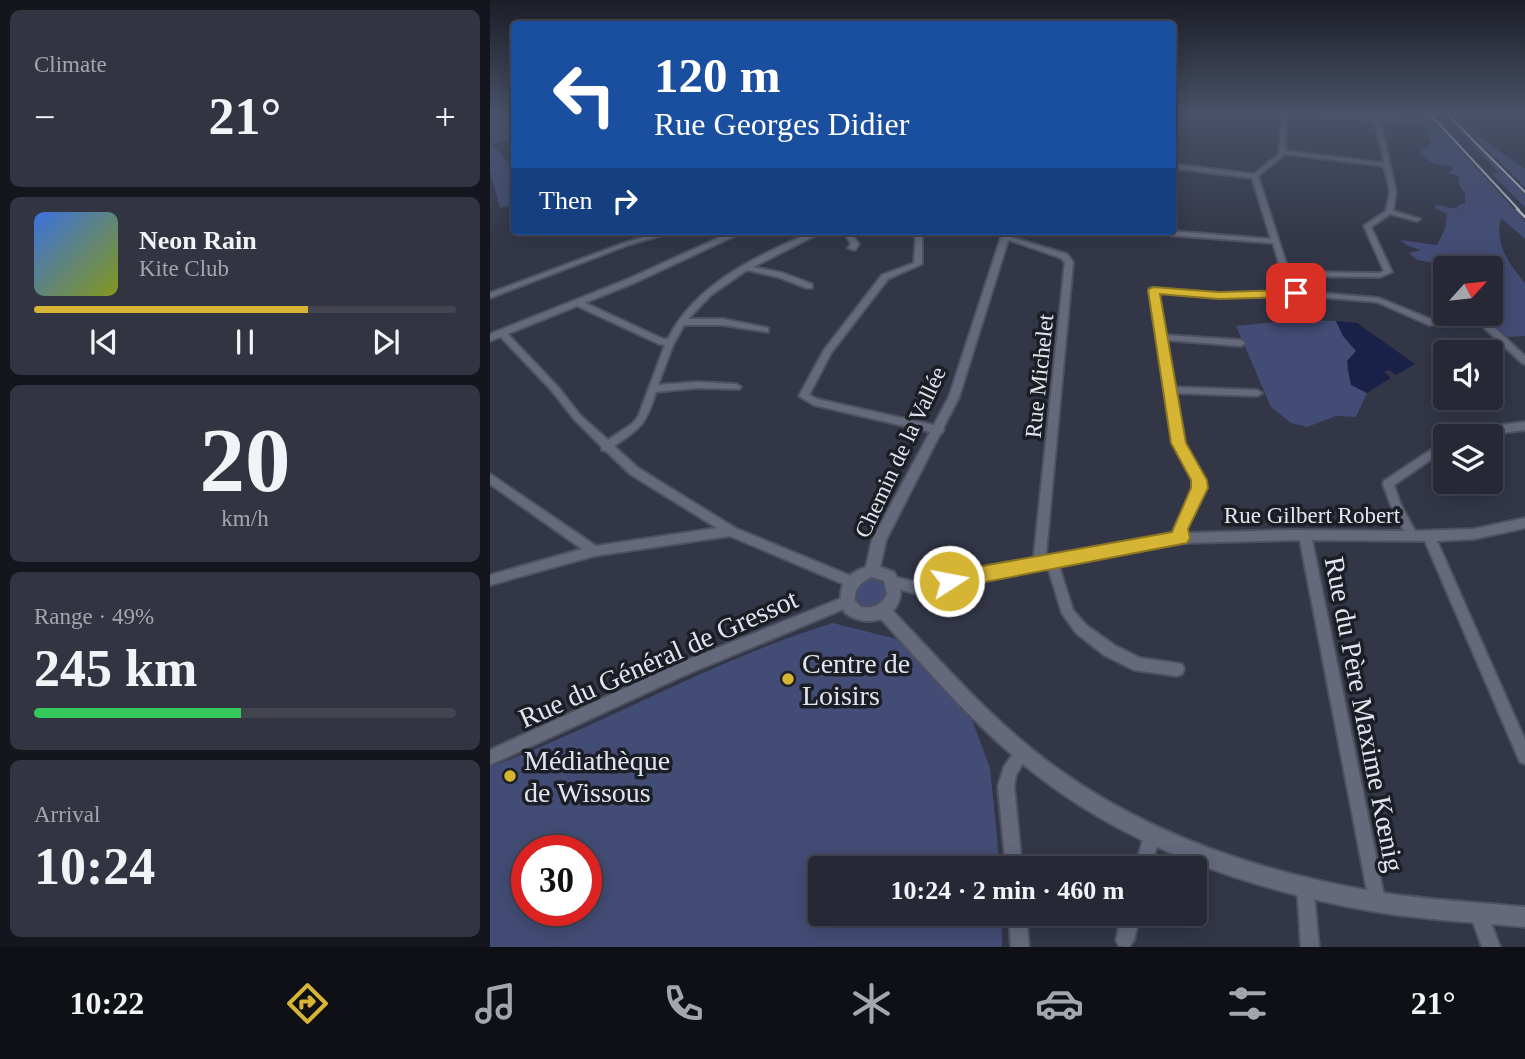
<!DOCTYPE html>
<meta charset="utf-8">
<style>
:root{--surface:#262835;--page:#323441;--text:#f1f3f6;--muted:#a4a6ad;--line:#424450;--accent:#d6b534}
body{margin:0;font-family:"Times New Roman",serif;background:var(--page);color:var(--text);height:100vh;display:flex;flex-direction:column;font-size:26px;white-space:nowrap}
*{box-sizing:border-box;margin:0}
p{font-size:23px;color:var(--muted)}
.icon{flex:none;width:38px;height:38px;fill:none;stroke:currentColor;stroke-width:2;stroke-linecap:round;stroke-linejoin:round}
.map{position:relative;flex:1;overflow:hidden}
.details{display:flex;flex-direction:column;gap:10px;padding:10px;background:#15161d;width:490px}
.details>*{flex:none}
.top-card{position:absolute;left:21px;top:21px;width:665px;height:214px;border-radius:7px;box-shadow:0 4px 18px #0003,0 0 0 2px var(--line);background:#1a4fa0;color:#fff;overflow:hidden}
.needle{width:46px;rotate:63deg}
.buttons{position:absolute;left:943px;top:256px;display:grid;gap:14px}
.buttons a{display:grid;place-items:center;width:70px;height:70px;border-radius:7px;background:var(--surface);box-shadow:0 4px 18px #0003,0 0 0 2px var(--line);font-size:35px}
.speed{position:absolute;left:21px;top:835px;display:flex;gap:14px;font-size:35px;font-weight:700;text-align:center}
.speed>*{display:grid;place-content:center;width:91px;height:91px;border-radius:50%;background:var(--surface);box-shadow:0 4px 18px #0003,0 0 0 2px var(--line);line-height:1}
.speed .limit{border:10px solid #d22;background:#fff;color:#111}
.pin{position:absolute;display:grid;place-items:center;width:60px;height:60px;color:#fff;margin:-30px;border-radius:14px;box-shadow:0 4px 10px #0006}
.me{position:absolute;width:77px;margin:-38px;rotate:79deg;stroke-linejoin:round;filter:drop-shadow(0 0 5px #0008)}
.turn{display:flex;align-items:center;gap:24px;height:147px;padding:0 28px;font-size:32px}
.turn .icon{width:91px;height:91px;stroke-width:2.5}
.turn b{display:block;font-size:49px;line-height:60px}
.then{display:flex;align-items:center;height:66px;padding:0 28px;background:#0003;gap:14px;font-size:26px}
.big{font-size:52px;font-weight:800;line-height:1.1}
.details .widget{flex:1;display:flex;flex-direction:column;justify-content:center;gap:10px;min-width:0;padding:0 24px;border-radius:10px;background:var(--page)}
.details .dial{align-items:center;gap:0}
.dial b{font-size:91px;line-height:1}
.song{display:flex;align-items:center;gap:21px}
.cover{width:84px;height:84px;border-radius:10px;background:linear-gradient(135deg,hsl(220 70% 55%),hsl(70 70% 35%))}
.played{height:7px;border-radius:4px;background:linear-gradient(90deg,var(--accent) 65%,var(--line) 65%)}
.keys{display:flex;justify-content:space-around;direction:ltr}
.heat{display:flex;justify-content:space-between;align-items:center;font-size:38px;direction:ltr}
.charge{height:10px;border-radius:5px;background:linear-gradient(90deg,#34c759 49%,var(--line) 0)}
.trip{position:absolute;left:318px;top:856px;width:399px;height:70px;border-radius:7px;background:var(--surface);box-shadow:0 4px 18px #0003,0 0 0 2px var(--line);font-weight:800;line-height:70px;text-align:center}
.menu{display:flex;height:112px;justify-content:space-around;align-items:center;background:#0f1015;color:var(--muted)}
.menu .icon{width:49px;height:49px}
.menu .active{color:var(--accent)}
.menu b{font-size:32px;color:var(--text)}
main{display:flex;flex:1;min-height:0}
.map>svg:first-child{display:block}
</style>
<main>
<section class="details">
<div class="widget"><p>Climate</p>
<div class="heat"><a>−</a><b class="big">21°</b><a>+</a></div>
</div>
<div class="widget">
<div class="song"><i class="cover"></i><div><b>Neon Rain</b><p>Kite Club</p></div></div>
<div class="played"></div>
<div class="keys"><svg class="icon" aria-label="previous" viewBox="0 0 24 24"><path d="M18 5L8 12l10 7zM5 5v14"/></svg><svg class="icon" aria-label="pause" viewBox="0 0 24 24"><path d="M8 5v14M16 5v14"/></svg><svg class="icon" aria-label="next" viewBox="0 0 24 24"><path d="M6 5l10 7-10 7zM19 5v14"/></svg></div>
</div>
<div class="widget dial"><b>20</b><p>km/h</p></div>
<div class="widget"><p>Range · 49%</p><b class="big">245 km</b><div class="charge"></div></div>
<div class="widget"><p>Arrival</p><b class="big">10:24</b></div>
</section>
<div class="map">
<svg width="1035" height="947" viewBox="0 0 1035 947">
<rect width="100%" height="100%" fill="#323647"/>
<!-- green -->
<g fill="#434c74" fill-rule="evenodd">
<path d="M24,114V137L2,144L18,162L24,161V204L10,208L0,171V120Z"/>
<path d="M931,114H938L1035,221V239L1011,218C1004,244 1019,264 1035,283V336L1018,337L990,313H1001V268H959L957,265L927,260L919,253L931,250L918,246L910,240L947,245L955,229L957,214L945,208L946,205L968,209L967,206L975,203V194L968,183L970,177L958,172L963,170L962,167L942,163L929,152L942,143L937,126L929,121H937Z"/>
<path d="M946,114H955L1035,194V207L1002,174L1008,172L956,118Z"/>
<path d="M974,127L1035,169V187Z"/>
<path d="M805,320L846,321C852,333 863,343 866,351L857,368L861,384L877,393L866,417L846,416L817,427L801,423L781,407L746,326Z"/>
<circle cx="381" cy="593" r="15"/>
<path d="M343,623L407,639L482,720L500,768L510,868H331V914H512V947H0V767C116,724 224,659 343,623ZM37,850H96V910H37Z"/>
</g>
<!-- water -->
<path fill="#1a2148" d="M846,321L867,323L925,364L906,375L899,370L894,372L901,378L877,393L861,385L857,361L866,351L853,336Z"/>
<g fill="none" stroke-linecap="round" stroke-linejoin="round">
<defs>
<g id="minor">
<path d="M792,114H797L795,151L894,163L885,120L832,116L830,114H846L930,122L927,124L890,120L906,192L903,211L930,219L927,221L900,214L881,227L902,272L890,277L800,276L791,270L783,243L652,233L649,231H680L781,239L762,178L682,168V164L764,174L789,154ZM795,154L894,166L900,192L896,211L874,226L894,271L889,273L802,272L798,269L768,176Z"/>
<path d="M175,231H186L138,245L0,298V293L134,243Z"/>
<path d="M325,231H334L263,267L293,273L322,284V288H316L288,277L257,270L221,295L198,319H233L278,328V332L233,325H194L183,345L168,385L207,382L246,384L251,387L249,389L207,388L166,392C155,425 153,426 124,446L148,468L245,528L366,578L368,582L366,586L362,587L358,586L240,536L104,556L0,585V575L92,549L0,484V474L106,546L227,528L140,474L116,451L112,450L111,446L84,419L62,391L9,335V331H15L68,387L90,415L118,440L142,424L148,417L175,345L169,344L85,305V301H91L173,339H178C206,282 270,255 325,231Z"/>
<path d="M353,231H359L369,244L365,250L358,248L361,244Z"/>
<path d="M426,231H432V264L398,279L341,353L319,395L327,399L452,427L454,430L452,433L449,434L324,405L309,396L334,350L392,275L424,263Z"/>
<path d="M513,236H517L577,254L583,262L556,553L560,557L685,534L684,529L705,488L704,480L684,443L659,290L660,288L729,294L806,291L889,298L940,319L983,316V313H989L1035,356V364L1032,363L987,321L939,325L887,302L806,295L729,298L667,293L675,335L751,340L755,343L751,346L676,340L684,387L767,390L772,393L767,396L685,393L694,443L714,480L715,488L696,529V533L801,530L914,531L900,503L893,484L894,481L956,440V449L904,485L910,503L925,531L984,529L1035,518V528L984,539L947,541L1035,740V764L1030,762L935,541L822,540L895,901L893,907L887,909L881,907L879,901L810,540L691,543L569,566L583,610L596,625L624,645L650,658L692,664L694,669L692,674L687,676L644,670L614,655L586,633L572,613L559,571L556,568L423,593L399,586L397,582L399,578L403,577L423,581L547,559L544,555L575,262L571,258L513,238Z"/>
<path d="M948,268H954L956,271V278L948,272Z"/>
<path d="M1035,422V430L988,436H972L973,433L987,428Z"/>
<path d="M357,596L361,598L363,602L361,606L195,675L0,765V750L185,665Z"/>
<path d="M533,744L538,746L540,751L526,775L524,786L532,868H516L508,786L514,767L528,746Z"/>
<path d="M662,826L668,828L670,834L661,868H645L656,828Z"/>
<path d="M815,877L821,879L823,885L829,947H811L807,885L809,879Z"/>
<path d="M989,904L995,907L1010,947H992L980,913L983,907Z"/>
<path d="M519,914H536L539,947H521Z"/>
<path d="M632,914H650L644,940L639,947L629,946L626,940Z"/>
</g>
<g id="tertiary">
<path d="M244,231H255L144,283L0,341V334L138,279Z"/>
<path d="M513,231H521L469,397L396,540L390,567L404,572C412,586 414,597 403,611C455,666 506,725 568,769C661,836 774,873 887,892C936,900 986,902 1035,907V927C986,922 936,920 887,912C770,892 648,852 553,780C492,734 442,675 391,619C377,623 367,621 355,613C345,590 353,575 376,567L382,540L459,397ZM382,577L394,581L397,594C392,605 383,609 371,607L365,601C364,588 371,582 382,577Z"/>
</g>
</defs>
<!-- minor casing -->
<use href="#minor" stroke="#4e5260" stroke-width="4"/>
<!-- tertiary casing -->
<use href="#tertiary" stroke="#4e5260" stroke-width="4"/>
<!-- minor -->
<use href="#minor" fill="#64697c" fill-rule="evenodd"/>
<!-- tertiary -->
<use href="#tertiary" fill="#64697c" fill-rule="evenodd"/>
<!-- rail-far1 -->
<g stroke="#c3c6d2" stroke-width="2">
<path d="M940,114L1029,210"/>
<path d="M957,114L1035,192"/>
</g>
<!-- rail -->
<path stroke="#c3c6d2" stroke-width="2.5" d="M1027,209L1035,217"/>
</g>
<!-- sky -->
<linearGradient id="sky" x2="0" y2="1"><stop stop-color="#1c1e27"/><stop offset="0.46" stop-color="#495269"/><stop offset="1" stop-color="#495269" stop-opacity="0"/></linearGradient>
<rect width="1035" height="246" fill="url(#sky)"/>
<!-- route -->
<path fill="#d6b534" stroke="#8b7622" stroke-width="2" d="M663,287L729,292L806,290L812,293L806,297L729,299L670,294L696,443L717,480L718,488L698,529L700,538L697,543L459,589L452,586L450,581L452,575L459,572L682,532L701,488V480L681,443L658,290Z"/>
<!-- markers -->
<g fill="#d6b534" stroke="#1c1e26" stroke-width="2.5">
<circle cx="298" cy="679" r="7"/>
<circle cx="20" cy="776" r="7"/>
</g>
<g text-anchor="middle" stroke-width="7" stroke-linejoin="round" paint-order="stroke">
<!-- street labels -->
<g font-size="23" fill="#e2e5f0" stroke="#1c1e26">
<text transform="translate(549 376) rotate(-84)" y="8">Rue Michelet</text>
<text transform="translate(410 452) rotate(-65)" y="8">Chemin de la Vallée</text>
<text x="822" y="523">Rue Gilbert Robert</text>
</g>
<!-- near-street labels -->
<g font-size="28" fill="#e2e5f0" stroke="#1c1e26">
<text transform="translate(168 658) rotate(-24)" y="10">Rue du Général de Gressot</text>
<text transform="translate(875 714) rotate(79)" y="10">Rue du Père Maxime Kœnig</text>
</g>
<!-- near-poi labels -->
<g font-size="28" fill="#e2e5f0" stroke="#1c1e26" text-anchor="start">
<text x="312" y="673">Centre de<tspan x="312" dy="32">Loisirs</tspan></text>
<text x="34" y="770">Médiathèque<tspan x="34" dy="32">de Wissous</tspan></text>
</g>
</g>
</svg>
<div class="buttons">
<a><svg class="needle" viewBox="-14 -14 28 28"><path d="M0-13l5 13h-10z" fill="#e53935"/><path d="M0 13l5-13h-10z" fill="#a4a6ad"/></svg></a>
<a><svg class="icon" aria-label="sound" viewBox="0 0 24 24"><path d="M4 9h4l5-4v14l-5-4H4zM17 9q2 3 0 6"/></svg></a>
<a><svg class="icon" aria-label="layers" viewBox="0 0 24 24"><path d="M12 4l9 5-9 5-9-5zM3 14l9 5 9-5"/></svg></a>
</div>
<div class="speed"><div class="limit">30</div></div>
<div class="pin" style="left:806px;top:293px;background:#d93025"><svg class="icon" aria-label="arrive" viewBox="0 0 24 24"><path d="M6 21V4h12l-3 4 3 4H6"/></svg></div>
<svg class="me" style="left:459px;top:581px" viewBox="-20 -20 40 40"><circle r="17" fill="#d6b534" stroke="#fff" stroke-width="3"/><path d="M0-11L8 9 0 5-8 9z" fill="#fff"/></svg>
<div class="trip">10:24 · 2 min · 460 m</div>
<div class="top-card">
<div class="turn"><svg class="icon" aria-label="left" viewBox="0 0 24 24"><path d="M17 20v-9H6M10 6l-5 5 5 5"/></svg><div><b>120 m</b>Rue Georges Didier</div></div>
<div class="then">Then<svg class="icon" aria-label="right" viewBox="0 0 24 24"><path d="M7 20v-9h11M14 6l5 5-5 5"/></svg></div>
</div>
</div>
</main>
<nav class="menu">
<b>10:22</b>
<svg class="icon active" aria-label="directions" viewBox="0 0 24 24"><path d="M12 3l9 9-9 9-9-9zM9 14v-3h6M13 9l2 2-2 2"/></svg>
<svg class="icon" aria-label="music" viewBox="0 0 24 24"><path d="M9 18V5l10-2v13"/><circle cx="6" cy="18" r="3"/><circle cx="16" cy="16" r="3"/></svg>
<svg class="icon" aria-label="phone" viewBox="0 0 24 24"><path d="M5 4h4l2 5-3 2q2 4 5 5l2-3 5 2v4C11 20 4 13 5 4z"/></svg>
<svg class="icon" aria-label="climate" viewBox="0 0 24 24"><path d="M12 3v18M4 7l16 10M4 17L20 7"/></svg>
<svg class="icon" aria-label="car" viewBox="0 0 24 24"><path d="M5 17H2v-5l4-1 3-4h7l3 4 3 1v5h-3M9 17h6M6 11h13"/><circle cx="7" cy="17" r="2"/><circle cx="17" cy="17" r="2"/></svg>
<svg class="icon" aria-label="filters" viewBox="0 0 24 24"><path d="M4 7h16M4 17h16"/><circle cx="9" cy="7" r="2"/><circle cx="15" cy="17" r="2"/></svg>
<b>21°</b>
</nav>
